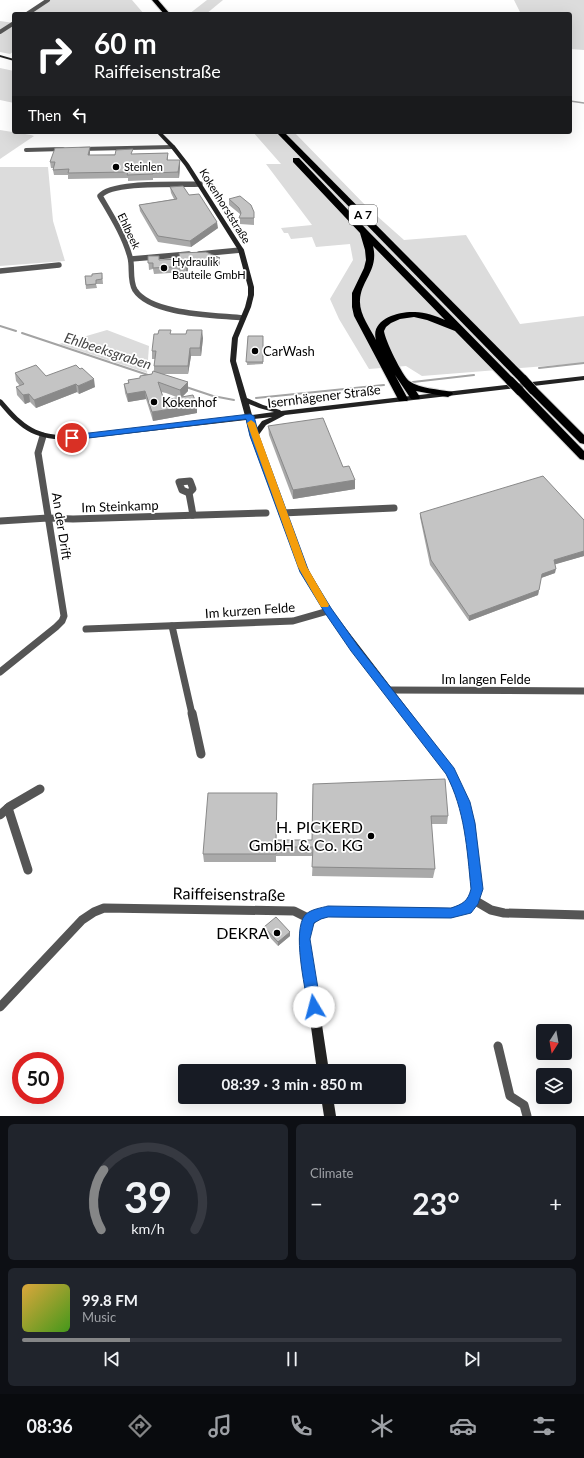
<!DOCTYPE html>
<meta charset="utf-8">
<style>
:root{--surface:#171b24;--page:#20242c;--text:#f1f3f6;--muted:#9ea1a6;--line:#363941;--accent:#858687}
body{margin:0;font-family:Lato,sans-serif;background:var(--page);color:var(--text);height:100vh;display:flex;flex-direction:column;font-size:15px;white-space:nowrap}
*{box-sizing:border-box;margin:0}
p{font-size:13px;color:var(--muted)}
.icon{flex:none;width:22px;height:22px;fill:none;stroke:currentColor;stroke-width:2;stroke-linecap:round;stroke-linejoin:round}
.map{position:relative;height:1116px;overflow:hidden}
.sheet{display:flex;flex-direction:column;gap:8px;padding:8px;background:#0d0f14;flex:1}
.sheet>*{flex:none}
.top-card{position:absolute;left:12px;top:12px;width:560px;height:122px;border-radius:4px;box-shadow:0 4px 16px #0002;background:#202124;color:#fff;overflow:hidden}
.needle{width:26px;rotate:191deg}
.buttons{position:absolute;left:536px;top:1024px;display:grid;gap:8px}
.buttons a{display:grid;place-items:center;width:36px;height:36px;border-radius:4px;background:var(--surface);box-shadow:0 4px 16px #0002;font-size:20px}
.speed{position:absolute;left:12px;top:1052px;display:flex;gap:8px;font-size:20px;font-weight:700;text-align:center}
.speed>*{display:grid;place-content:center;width:52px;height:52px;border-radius:50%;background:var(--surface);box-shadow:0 4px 16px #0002;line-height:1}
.speed .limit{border:6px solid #d22;background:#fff;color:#111}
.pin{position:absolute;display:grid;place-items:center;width:34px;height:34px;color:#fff;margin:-17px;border:2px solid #fff;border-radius:50%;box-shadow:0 1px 4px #0007}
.me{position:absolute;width:44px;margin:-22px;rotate:352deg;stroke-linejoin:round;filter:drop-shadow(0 0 3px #0008)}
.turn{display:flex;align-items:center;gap:14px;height:84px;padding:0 16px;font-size:18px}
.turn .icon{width:52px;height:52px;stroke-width:2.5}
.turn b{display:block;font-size:28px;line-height:34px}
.then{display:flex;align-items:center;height:38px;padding:0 16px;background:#0003;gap:8px;font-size:15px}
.big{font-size:30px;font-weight:700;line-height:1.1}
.sheet .tile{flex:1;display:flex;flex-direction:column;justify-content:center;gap:6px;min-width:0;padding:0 14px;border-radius:6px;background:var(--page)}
.sheet .dial{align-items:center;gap:0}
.dial svg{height:104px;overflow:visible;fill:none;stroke:var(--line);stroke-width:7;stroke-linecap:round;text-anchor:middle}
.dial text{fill:var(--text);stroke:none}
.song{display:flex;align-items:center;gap:12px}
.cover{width:48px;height:48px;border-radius:6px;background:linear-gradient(135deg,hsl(40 70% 55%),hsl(100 70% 35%))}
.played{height:4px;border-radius:2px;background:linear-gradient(90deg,var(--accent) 20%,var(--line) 20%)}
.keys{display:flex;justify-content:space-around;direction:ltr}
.heat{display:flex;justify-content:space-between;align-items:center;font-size:22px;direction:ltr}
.sheet .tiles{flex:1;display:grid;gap:8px;grid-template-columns:1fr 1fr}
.tile:last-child{grid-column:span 2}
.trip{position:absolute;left:178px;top:1064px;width:228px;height:40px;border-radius:4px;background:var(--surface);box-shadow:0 4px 16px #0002;font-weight:700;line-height:40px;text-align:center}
.menu{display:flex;height:64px;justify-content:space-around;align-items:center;background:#090b0e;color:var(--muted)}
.menu .icon{width:28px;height:28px}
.menu .active{color:var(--accent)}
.menu b{font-size:18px;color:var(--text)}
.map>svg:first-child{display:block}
</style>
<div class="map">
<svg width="584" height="1116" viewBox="0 0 584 1116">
<rect width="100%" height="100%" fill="#fff"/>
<!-- green -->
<g fill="#dcdcdc">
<path d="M49,0H132L144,14H27Z"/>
<path d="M207,0H223L206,14H189Z"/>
<path d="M514,0H584V50L570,49V14H521Z"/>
<path d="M0,21L14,23V51L10,54L0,52Z"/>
<path d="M0,68L14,71V103L0,100Z"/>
<path d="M0,130L31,135L34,136L0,159Z"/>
<path d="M253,132H294L368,208L404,240L466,235L520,324L584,316V363L422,376L406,366L369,369L339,319L330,299L353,260L350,244L316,247L312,237L291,239L288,233H284L281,228L312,225L266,164H281Z"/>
<path d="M0,167H48L53,221L65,261L0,266Z"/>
<path d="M107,330L149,346L147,373L59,344Z"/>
</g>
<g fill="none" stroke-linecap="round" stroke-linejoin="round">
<!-- stream-far1 -->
<path stroke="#a3a3a3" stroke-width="1.5" d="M570,101L584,103"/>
<!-- stream -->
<g stroke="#a3a3a3" stroke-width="2">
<path d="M0,326L16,331"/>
<path d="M22,333L151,376"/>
<path d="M539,368L584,363"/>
<path d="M413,382L474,375"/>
<path d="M186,387L213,396L234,400"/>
<path d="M256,398L384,385"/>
</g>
<defs>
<g id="motorway">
<path d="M152,0H158L170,14H164Z"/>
<path d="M276,132H284L527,377L528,379L527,381H519Z"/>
<path d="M293,158H299L367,230L514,379L515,381L514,383H506L455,331L427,320L414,317L400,319L391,323L386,327L384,331C385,340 402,375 409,381C421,389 438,389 452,392L453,394L448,397L416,391L420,397L419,399H411L395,375L408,399L407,401H399L354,316L352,307V293L364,268L366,260L365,250L360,233L293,162ZM373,246L445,320C436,316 425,312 415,312C399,311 370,319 376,340C370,328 359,314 360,300C361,280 379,270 373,246Z"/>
<path d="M533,387L537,388L584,435V444L580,443L529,392L528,390L529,388Z"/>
<path d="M520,388L524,389L584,451V460L580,459L516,393L515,391L516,389Z"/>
</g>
</defs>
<!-- motorway casing -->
<use href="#motorway" stroke="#dbdbdb" stroke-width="2"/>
<!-- minor-far3 -->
<g stroke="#555" stroke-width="4">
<path d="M27,14L48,0"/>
<path d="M0,32L14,23"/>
<path d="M81,149L173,147"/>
<path d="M26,150L63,149"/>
</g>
<!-- minor-far2 -->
<g stroke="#555" stroke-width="5.5">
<path d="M200,184C180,185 111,181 100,196C111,215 124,235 130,257C133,267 129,280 135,290C151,315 216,315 243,318"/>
<path d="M199,254L241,250"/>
<path d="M131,259L189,254"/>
<path d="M0,271L59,265"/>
</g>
<!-- minor-far1 -->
<g stroke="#555" stroke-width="7">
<path d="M190,481L193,489L189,493L182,490L179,482Z"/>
<path d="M189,493L193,515"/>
<path d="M282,513L394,508"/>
<path d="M0,521L48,518L73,519L266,513"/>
<path d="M172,626L192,714"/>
<path d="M86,629L293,621L328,611"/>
<path d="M0,672L56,627L62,621L64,616L38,453L43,436"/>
<path d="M388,690L584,691"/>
</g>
<!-- minor -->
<g stroke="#555" stroke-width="9">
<path d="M192,713L201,754"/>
<path d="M8,808L28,870"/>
<path d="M0,815L9,807L40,789"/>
<path d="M474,900L491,910L504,913L584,915"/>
<path d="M0,1007L82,920L94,912L104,908L294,911L310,919"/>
<path d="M498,1046L510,1096L524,1105L527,1116"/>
</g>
<!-- secondary -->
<g fill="#222" fill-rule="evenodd">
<path d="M0,55L14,59V61L0,57Z"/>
<path d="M156,132H161L175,146L189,164L244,250L254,287V295L251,307L238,338L236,361L247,398L263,405L280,410L281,411L584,376V380L285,415L266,425L258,436L307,567L331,609L453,768L469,802L475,823L482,889L478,903L470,912L451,918L328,917C313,920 312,925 309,939L329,1071H317L299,939C302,918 307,911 328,907L451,908C463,905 468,901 472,889L465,823L459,802L446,773L325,613L299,567L250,436L246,420L72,440C37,440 22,432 0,405V399L2,400C25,427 36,435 72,436L245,416L230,361L232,338L245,307L248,295V287L238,250L185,166L171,148ZM249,404L259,408L274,412L252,415ZM272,417L262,421L256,429L253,419Z"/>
<path d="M321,1097H333L336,1116H324Z"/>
</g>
<!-- motorway -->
<use href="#motorway" fill="#000" fill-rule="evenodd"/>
<defs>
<g id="motorway-bridge">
<path d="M523,379L533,390"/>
<path d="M510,381L520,391"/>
</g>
</defs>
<!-- motorway-bridge casing -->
<use href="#motorway-bridge" stroke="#dbdbdb" stroke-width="10" stroke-linecap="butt"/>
<!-- motorway-bridge -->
<use href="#motorway-bridge" stroke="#000" stroke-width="9"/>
</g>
<!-- wall -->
<g fill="#a9a9a9" fill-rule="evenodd">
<path d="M90,153V155L133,154L168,153V160H180V166L179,178H153V180L128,181V178L68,179V175H54L53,170V168H51L50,162Z"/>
<path d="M170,187L189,195L218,228L191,247L158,242L140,211L139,205L174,199L171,193Z"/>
<path d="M229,199L254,212V225L240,224V214L229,205Z"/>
<path d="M148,256L159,260L220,258V265L188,267V271L186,272L154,274L153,269L149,270Z"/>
<path d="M102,273L103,284H96L97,288L86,289L85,276H92Z"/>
<path d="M171,334L203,338L201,356H191L188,374H162L188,382V391L182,397L197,413L153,421L146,399L128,402L125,393L124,384L128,383V380L140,379V376L152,374L154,372V366L155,359H152V351ZM161,392L166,393L179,398L164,400Z"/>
<path d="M248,336H263V364L247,365Z"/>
<path d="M15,373L95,387L79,394L77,392L36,408L30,402L25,404L17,395L16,387L20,386L16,381Z"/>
<path d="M268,426L343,467L355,480V489L293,499L269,435Z"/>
<path d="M420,513L584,520V556L555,564V573L541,578L538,595L469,621L430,565L420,517Z"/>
<path d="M313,784L448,816L447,824H431L435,869L433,878L312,876L313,856H276V862H204L203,854L277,793L276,840H312Z"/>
<path d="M264,927L290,932V936L278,946L264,931Z"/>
</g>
<!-- shaded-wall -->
<g fill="#898989">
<path d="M90,147V153L88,161V155Z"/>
<path d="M180,160V166L179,178L178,172Z"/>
<path d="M217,222L218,228L191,247L190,241Z"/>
<path d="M188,265V271L186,272V266Z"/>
<path d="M202,330L203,338L201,356L200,348Z"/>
<path d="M190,348L191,356L188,374V366Z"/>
<path d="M94,379L95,387L79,394L78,386Z"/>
<path d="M188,382V391L181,398L180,390Z"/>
<path d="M76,384L77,392L36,408L34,400Z"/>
<path d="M145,391L146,399L128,402L127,394Z"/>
<path d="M29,394L30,402L25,404L23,395Z"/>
<path d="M197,405V413L153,421L152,412Z"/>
<path d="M355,480V489L293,499V490Z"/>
<path d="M584,551V556L553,565L554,560Z"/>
<path d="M556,569L555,573L541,578L542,574Z"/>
<path d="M539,590L538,595L469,621V616Z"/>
<path d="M290,932V936L278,946V942Z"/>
</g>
<!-- building -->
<g fill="#c4c4c4" stroke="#898989">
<path d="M90,147L88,155H115L116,150L133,149L131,154L168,153L167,160H180L178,172L153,173V174L127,175L128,172L68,173L69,169L53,170L55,162H50L55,148Z"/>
<path d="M183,186L189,195L199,194L217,222L190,241L158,236L139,205L177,199L170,187Z"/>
<path d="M240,196L251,205L254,212V218H239L241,213L239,208L229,199Z"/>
<path d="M206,252L220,258L187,261L188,265L186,266L153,268V263H148V256H159V260L180,259L179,253Z"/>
<path d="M102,273V279L96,280V284L86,285L85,276H92V274Z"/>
<path d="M159,330H171L170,334H186L187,330H202L200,348H190L188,366H154L156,351H152L154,334H158Z"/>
<path d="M248,336H263V362H246Z"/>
<path d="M36,365L46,376L76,365L80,369L82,368L94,379L78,386L76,384L34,400L29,394L23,395L16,387L24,384L15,373Z"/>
<path d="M153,371L188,382L180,390L158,382L164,400L193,395L197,405L152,412L145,391L127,394L124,384L129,383L128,380L140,378V376L152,374Z"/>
<path d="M323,418L343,467L349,466L355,480L293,490L268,426Z"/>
<path d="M543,476L584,520V551L554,560L556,569L542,574L539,590L469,616L431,560L420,513Z"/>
<path d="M445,779L448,816H431L435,869L312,867L313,847H276V854H203L208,793H277L276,840H312L313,784Z"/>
<path d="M276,917L290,932L278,942L264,927Z"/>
</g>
<!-- route -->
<path fill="#1a73e8" stroke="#114b97" d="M250,414L254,416L259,436L309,572L331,608L358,646L454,768L470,802L475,823L483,889L478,904L471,913L451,918L328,917L321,919L314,923L310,939L321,1007L319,1011L314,1013L310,1011L308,1007C305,986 292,931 305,915C311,909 321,908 328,906L451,908C463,904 468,901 471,889C467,849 465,810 446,774L351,651L325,613L300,572L250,436L246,419L72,440L67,438L72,435Z"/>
<!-- slow -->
<path fill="#f59e0b" d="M251,420L255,423L307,567L329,605L328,607H321L298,567L247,423Z"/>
<!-- markers -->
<g fill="#000" stroke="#fff" stroke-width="1.5">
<circle cx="116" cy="167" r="4"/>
<circle cx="164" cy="268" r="4"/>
<circle cx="255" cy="351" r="4"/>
<circle cx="154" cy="402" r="4"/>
<circle cx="371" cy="836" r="4"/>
<circle cx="277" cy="933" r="4"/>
</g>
<g text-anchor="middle" stroke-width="3.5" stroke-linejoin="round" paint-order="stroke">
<!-- far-poi labels -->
<g font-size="11" fill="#000" stroke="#fff" text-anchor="start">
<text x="124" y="171">Steinlen</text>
<text x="172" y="266">Hydraulik<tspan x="172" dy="13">Bauteile GmbH</tspan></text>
</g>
<!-- far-street labels -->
<g font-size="11" fill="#000" stroke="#fff">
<text transform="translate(225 206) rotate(58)" y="4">Kokenhorststraße</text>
<text transform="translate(129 231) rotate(65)" y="4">Ehlbeek</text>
</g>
<!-- shield labels -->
<rect fill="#fff" stroke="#4c4c4c" stroke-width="1" x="349" y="205" width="28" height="20" rx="3"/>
<g font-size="12" font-weight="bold" fill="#000">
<text x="363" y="219">A 7</text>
</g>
<!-- poi labels -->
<g font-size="13" fill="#000" stroke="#fff" text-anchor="start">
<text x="263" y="356">CarWash</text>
<text x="162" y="407">Kokenhof</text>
</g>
<!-- street labels -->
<g font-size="13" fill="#000" stroke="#fff">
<text transform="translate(324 396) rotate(-7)" y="5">Isernhägener Straße</text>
<text transform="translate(120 506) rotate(-2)" y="5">Im Steinkamp</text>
<text transform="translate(62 526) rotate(81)" y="5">An der Drift</text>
<text transform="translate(250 610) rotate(-4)" y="5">Im kurzen Felde</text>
<text x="486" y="684">Im langen Felde</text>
</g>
<!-- water labels -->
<g font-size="14" font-style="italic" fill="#444" stroke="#fff">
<text transform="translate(108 351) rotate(18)" y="5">Ehlbeeksgraben</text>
</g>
<!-- near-poi labels -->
<g font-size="16" fill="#000" stroke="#fff" text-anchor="end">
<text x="363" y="833">H. PICKERD<tspan x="363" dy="18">GmbH &amp; Co. KG</tspan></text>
<text x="269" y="939">DEKRA</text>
</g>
<!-- near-street labels -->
<g font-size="16" fill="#000" stroke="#fff">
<text transform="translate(229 894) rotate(1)" y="6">Raiffeisenstraße</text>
</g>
</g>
</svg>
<div class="buttons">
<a><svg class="needle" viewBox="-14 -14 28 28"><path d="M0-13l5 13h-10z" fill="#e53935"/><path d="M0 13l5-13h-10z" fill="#9ea1a6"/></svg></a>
<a><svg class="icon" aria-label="layers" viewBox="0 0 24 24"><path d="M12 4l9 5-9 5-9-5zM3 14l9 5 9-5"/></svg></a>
</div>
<div class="speed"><div class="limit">50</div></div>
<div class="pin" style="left:72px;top:438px;background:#d93025"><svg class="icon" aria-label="arrive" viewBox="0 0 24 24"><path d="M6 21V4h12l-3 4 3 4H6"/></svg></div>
<svg class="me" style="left:314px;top:1007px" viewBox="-20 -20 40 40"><circle r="19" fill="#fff"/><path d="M0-13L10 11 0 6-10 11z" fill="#1a73e8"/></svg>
<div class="trip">08:39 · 3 min · 850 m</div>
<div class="top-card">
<div class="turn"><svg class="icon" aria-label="right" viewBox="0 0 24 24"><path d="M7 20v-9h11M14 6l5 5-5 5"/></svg><div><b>60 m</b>Raiffeisenstraße</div></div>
<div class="then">Then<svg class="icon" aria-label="left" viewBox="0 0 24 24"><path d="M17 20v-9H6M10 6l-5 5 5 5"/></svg></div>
</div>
</div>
<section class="sheet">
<div class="tiles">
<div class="tile dial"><svg viewBox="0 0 100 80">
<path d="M14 69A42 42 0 1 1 86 69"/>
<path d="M14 69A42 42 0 0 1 16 23" stroke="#858687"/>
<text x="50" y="56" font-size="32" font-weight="700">39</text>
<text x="50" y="72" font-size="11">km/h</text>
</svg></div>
<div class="tile"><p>Climate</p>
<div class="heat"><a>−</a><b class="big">23°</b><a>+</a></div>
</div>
<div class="tile">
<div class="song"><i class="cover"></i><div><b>99.8 FM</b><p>Music</p></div></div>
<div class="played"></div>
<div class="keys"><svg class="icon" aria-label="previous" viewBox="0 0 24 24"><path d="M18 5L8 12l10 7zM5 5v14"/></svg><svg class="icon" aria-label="pause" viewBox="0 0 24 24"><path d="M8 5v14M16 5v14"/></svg><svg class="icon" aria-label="next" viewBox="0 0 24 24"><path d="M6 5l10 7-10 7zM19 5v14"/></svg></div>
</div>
</div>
</section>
<nav class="menu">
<b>08:36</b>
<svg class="icon active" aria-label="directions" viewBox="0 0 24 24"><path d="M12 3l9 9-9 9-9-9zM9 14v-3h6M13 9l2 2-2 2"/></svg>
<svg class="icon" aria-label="music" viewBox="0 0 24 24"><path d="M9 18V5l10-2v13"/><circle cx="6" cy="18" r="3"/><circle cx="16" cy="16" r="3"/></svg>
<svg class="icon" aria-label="phone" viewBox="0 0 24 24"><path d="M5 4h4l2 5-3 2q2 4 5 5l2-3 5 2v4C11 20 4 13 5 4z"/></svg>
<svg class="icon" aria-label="climate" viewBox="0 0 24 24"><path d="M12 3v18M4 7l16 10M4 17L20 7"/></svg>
<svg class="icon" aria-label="car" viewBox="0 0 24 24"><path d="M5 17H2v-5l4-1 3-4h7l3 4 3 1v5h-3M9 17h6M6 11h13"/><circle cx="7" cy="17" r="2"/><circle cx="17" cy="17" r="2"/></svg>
<svg class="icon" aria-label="filters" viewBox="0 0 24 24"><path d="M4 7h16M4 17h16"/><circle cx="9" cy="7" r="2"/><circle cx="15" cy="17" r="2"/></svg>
</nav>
